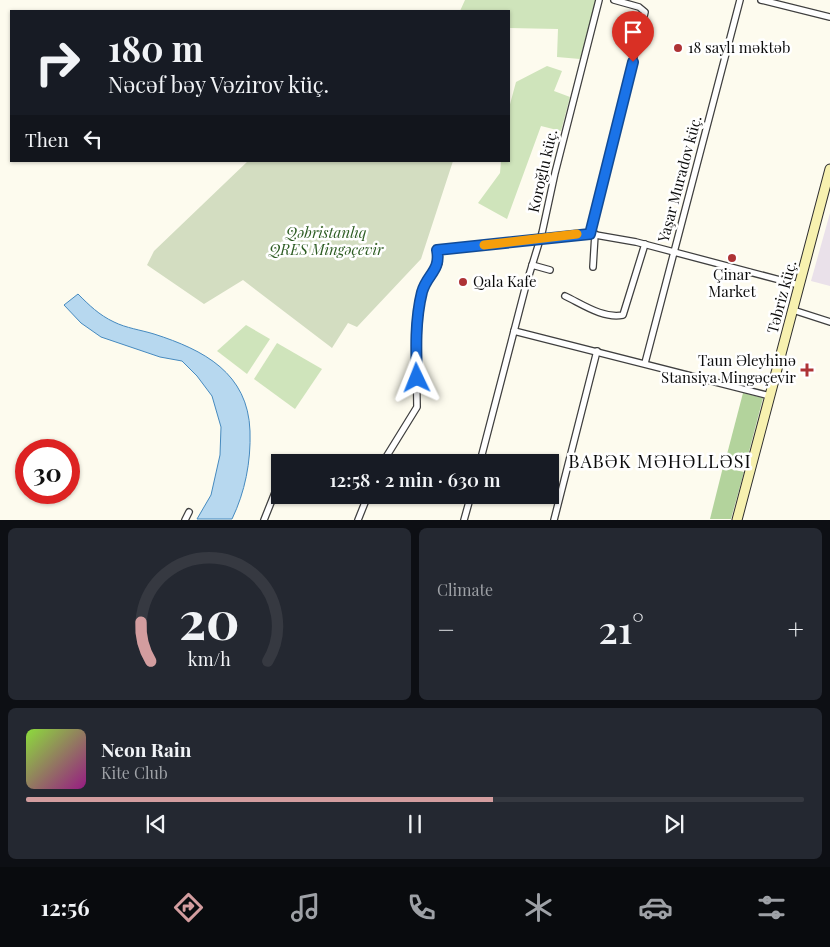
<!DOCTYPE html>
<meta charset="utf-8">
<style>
:root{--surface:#171b24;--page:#242831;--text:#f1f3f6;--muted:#9ea1a6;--line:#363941;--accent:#d39d9f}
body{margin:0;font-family:"Playfair Display",serif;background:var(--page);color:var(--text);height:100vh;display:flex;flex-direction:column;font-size:19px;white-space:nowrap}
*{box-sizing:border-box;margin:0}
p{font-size:16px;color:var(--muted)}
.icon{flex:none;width:28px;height:28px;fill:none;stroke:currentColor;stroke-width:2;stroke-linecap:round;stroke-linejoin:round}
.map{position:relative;height:520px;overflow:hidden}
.drawer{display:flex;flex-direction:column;gap:8px;padding:8px;background:#0d0f14;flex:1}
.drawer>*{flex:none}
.banner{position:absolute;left:10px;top:10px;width:500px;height:152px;border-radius:0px;box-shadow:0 1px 4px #0004;background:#171b24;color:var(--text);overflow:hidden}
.speed{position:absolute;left:15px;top:439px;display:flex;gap:10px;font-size:25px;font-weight:700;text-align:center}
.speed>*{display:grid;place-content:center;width:65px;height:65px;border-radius:50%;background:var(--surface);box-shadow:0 1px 4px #0004;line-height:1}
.speed .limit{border:8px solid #d22;background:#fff;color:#111}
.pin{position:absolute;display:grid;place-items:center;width:42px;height:42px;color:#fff;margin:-51px -21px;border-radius:50% 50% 50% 0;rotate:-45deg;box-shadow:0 0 5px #0007}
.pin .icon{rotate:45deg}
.me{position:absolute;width:55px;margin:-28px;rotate:358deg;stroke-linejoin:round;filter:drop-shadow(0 0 4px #0008)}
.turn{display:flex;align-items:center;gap:18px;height:105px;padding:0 15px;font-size:22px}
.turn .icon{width:65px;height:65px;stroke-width:2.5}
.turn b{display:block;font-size:35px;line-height:42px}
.then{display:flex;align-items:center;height:48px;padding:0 15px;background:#0003;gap:10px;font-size:19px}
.big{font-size:38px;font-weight:600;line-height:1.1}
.drawer .tile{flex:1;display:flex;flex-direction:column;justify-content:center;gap:8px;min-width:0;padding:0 18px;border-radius:8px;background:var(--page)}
.drawer .dial{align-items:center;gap:0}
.dial svg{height:130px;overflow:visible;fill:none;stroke:var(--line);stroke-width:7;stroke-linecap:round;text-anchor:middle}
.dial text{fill:var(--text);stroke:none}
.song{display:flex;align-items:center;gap:15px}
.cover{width:60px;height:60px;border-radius:8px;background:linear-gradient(135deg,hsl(90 70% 55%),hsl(310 70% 35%))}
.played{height:5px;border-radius:2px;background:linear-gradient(90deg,var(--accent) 60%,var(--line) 60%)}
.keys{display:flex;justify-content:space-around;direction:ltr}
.heat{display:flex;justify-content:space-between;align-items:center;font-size:28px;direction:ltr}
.drawer .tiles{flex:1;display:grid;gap:8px;grid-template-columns:1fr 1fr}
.tile:last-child{grid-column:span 2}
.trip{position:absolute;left:271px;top:454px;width:288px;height:50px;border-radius:0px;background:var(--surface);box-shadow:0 1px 4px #0004;font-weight:600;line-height:50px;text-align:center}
.dock{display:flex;height:80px;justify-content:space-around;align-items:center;background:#090b0e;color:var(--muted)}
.dock .icon{width:35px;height:35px}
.dock .on{color:var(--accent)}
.dock b{font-size:22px;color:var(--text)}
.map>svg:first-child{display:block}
</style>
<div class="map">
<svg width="830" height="520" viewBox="0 0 830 520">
<rect width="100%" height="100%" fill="#fdfbee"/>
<!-- industrial -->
<path fill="#eae1ea" d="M830,213V286L811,281Z"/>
<!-- green -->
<g fill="#cfe4bb">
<path d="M465,0H596L580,59L557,57L558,29L509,28V11H460Z"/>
<path d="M547,66L562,71L554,91L570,97L561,131L541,126L507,219L478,203L500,173L501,161H509V108L516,82Z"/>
<path d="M246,325L270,339L247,374L217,351Z"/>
<path d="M277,343L322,369L295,409L254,379Z"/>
</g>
<!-- forest -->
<g fill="#b3d39c">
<path d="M743,393L763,398L746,463L726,458Z"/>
<path d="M723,467L744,472L731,519H710Z"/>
</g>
<!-- cemetery -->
<path fill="#d3ddc1" d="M248,161H453L421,259L357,327L348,323L332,348L243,280L204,304L147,265L154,251Z"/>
<!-- water -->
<path fill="#b7d8ef" stroke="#468abf" d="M78,294C89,305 99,315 114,322C126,328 141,330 154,334C204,350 248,373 250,431C251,462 245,492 232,519H197L211,495L220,455L221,427L212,396L197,376L182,361L160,357L101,337L81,323L64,305Z"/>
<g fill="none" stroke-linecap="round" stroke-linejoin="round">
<defs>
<g id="minor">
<path d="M761,0L830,17"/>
<path d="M590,234L645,12L639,7L614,0"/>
<path d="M532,265L550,270"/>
<path d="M593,267L595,234"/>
<path d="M565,296C582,304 603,319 623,315L645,244"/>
<path d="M793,310L830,322"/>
<path d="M514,331L770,396"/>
<path d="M645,363L740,0"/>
<path d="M288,462V461"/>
<path d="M383,462L417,407L416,340L421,297L426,283L439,263L437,250L590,234L636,242L799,285"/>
<path d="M480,462L526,285L542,233L555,173L599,0"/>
<path d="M185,520L189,512"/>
<path d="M264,520L280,480"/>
<path d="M358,520L368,495"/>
<path d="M464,520L471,495"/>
<path d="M554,520L597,351"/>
</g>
<path id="secondary" d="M737,520L830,169"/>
</defs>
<!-- minor casing -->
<use href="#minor" stroke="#3f3f3f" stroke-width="8"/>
<!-- secondary casing -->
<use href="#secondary" stroke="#2e2e2e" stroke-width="11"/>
<!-- minor -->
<use href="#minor" stroke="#fff" stroke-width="5.5"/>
<!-- secondary -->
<use href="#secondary" stroke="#f7f1af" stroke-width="9"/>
</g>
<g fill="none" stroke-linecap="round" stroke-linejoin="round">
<defs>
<path id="route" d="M417,378C416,350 415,320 422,292C427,274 441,271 437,250L590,234L633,62"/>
</defs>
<!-- route casing -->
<use href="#route" stroke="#114b97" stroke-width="12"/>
<!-- route -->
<use href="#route" stroke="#1a73e8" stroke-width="9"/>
<!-- slow -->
<path stroke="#f59e0b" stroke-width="9" d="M484,245L577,234"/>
</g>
<!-- markers -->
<g fill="#ae3335" stroke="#fff" stroke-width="2">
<circle cx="678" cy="48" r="5"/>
<circle cx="732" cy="258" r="5"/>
<circle cx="463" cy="282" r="5"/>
<path d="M804.5 362.5h5v5h5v5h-5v5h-5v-5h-5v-5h5z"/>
</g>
<g text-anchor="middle" stroke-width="5" stroke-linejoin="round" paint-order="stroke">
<!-- poi labels -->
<g font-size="15" fill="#0c0c0c" stroke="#fff" text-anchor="start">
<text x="688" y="53">18 saylı məktəb</text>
<text x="732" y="280" text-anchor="middle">Çinar<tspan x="732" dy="17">Market</tspan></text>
<text x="473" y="287">Qala Kafe</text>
<text x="796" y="366" text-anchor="end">Taun Əleyhinə<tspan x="796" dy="17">Stansiya Mingəçevir</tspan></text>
</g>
<!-- street labels -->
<g font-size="15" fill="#0c0c0c" stroke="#fff">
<text transform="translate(543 171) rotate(-77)" y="5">Koroğlu küç.</text>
<text transform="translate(680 179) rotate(-75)" y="5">Yaşar Muradov küç.</text>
<text transform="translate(782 297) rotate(-75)" y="5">Təbriz küç.</text>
</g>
<!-- park labels -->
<g font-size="15" font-style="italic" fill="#2e5d24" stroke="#fff">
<text x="326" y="238">Qəbristanlıq<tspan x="326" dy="17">QRES Mingəçevir</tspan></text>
</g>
<!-- quarter labels -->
<g font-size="18" letter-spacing="1" fill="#0c0c0c" stroke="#fff">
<text x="660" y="468">BABƏK MƏHƏLLƏSI</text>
</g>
</g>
</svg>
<div class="speed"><div class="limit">30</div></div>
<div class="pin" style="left:633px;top:62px;background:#d93025"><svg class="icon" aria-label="arrive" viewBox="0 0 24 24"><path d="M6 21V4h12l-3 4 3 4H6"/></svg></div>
<svg class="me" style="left:417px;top:378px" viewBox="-20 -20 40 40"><path d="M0-17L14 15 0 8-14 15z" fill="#1a73e8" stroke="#fff" stroke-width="4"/></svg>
<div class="trip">12:58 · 2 min · 630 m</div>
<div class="banner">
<div class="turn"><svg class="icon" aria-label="right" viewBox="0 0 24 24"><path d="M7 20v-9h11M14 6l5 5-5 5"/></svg><div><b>180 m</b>Nəcəf bəy Vəzirov küç.</div></div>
<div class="then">Then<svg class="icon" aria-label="left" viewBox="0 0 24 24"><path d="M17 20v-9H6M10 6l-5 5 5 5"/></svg></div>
</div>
</div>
<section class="drawer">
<div class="tiles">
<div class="tile dial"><svg viewBox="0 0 100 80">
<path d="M14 69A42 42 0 1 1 86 69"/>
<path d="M14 69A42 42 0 0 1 8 45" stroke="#d39d9f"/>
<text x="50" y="56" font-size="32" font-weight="700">20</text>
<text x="50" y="72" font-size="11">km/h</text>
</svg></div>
<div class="tile"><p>Climate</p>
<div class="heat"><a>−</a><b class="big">21°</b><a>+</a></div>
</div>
<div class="tile">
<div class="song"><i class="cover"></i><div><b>Neon Rain</b><p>Kite Club</p></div></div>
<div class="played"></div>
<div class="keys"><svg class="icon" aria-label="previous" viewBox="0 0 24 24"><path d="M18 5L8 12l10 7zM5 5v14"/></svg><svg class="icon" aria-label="pause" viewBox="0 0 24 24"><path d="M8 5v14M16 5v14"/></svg><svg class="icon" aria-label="next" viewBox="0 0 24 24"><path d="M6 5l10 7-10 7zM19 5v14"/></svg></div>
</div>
</div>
</section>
<nav class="dock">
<b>12:56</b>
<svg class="icon on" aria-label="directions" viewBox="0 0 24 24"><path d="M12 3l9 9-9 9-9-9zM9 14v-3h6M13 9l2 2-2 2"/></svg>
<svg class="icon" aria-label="music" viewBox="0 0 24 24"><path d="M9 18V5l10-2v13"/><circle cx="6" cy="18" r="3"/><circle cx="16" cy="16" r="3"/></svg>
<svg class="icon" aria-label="phone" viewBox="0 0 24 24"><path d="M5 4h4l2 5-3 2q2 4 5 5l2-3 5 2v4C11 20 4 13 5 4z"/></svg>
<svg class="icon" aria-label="climate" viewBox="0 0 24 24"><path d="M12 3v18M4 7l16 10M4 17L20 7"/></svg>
<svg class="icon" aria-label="car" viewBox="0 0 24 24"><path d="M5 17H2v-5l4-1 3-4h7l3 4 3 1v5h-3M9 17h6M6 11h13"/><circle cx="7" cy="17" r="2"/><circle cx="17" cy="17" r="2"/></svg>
<svg class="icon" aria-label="filters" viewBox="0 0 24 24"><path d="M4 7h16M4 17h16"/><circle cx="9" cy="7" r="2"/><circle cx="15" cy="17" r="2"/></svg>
</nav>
